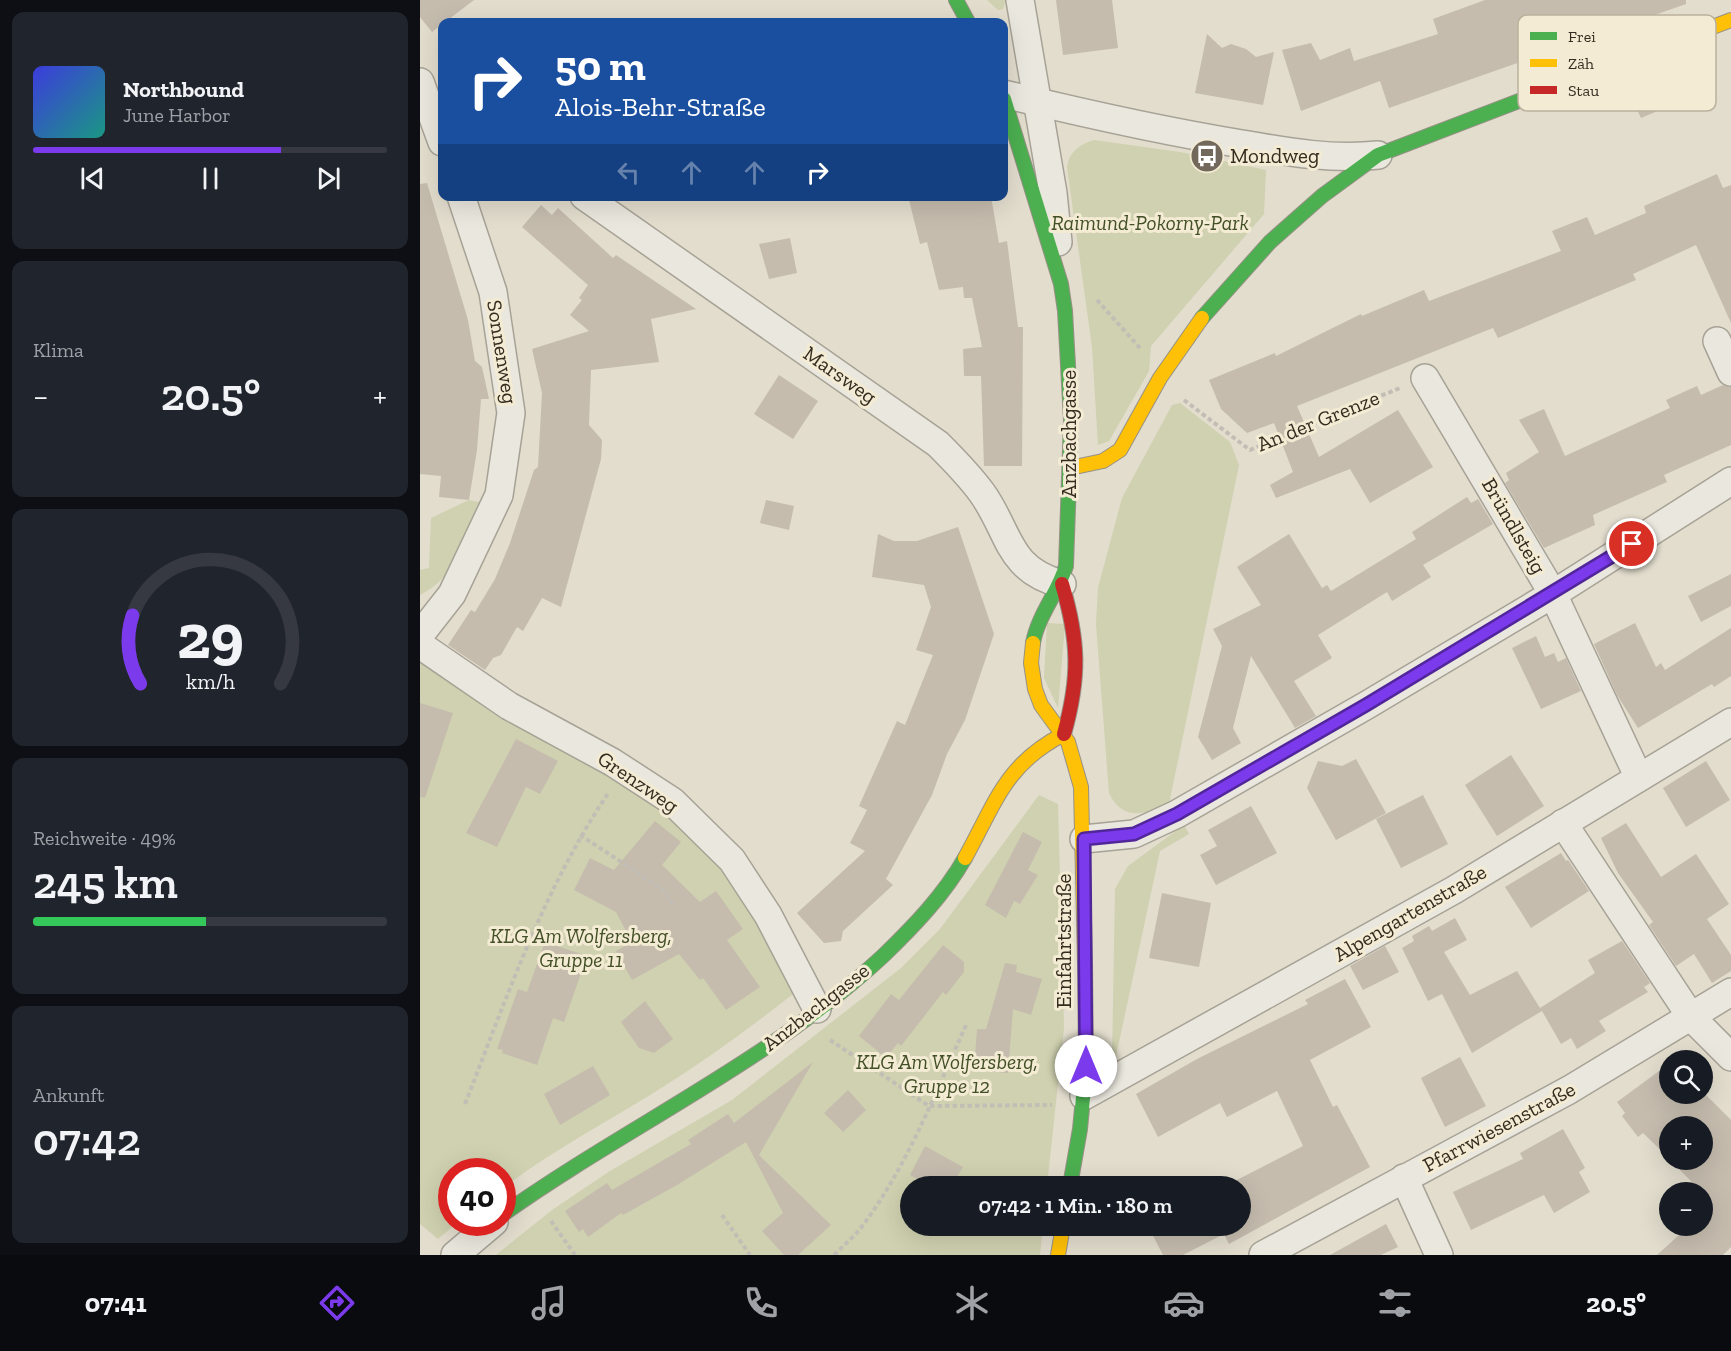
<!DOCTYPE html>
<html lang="de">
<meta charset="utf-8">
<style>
:root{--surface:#171b24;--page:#20242c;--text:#f1f3f6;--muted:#9ea1a6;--line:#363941;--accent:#7c3aed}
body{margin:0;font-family:"Zilla Slab",serif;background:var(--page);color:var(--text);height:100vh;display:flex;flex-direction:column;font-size:22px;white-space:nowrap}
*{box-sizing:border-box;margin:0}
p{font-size:20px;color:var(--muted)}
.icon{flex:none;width:33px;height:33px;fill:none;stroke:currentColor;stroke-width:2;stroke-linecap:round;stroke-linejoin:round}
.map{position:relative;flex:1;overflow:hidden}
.details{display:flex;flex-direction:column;gap:12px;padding:12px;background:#0d0f14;width:420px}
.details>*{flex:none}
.hud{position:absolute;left:18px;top:18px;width:570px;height:183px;border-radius:12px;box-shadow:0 6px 24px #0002;background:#1a4fa0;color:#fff;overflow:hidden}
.controls{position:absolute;left:1239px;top:1050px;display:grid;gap:12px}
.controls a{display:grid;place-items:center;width:54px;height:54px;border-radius:50%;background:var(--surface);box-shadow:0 6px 24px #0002;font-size:30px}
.speed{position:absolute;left:18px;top:1158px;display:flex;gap:12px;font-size:30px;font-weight:700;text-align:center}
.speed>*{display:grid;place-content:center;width:78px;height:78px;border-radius:50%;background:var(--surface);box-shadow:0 6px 24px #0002;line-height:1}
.speed .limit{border:9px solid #d22;background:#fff;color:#111}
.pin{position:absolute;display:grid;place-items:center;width:51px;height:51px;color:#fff;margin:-26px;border:3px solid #fff;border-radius:50%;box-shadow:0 2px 6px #0007}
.me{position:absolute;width:66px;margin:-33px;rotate:0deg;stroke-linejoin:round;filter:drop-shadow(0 0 4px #0008)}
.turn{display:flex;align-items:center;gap:21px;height:126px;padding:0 18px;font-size:27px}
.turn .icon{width:78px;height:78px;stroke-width:2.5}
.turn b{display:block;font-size:42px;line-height:51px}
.lanes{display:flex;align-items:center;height:57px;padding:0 18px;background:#0003;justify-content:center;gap:30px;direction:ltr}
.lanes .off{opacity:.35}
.big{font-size:45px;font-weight:600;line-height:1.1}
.details .widget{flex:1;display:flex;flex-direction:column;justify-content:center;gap:9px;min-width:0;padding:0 21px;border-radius:12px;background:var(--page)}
.details .dial{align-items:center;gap:0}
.dial svg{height:156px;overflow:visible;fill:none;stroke:var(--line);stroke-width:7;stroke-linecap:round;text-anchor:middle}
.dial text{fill:var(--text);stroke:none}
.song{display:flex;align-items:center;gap:18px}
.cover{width:72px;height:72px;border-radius:9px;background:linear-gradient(135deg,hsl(240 70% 55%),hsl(170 70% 35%))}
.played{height:6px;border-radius:3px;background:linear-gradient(90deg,var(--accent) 70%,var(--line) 70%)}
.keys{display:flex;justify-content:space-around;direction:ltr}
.heat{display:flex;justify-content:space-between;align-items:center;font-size:33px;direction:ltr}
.charge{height:9px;border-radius:4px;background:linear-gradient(90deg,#34c759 49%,var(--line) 0)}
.trip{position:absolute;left:480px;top:1176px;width:351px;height:60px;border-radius:30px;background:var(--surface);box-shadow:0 6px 24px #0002;font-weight:600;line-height:60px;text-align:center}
.menu{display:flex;height:96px;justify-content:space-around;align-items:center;background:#090b0e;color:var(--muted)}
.menu .icon{width:42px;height:42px}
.menu .current{color:var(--accent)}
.menu b{font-size:27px;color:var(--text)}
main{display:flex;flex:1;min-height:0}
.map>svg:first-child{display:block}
</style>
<main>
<section class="details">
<div class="widget">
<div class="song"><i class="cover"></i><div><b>Northbound</b><p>June Harbor</p></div></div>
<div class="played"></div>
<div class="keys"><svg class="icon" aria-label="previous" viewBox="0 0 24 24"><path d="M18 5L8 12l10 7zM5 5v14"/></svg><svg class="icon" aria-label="pause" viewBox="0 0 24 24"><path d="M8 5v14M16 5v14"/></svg><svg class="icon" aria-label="next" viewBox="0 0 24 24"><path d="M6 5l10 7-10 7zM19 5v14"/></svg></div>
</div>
<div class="widget"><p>Klima</p>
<div class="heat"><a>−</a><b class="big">20.5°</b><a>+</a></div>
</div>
<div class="widget dial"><svg viewBox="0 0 100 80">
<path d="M14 69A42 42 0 1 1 86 69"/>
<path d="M14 69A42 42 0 0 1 10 34" stroke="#7c3aed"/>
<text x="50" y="56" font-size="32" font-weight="700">29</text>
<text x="50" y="72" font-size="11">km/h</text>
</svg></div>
<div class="widget"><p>Reichweite · 49%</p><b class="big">245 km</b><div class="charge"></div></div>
<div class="widget"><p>Ankunft</p><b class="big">07:42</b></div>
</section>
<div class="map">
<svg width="1311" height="1255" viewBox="0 0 1311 1255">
<rect width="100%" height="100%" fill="#e2ddcd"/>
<!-- green -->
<g fill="#cfd1b0">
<path d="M567,0H586L583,9L578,10Z"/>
<path d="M674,140L760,152L846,170L844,214L731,346L729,371L689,441L678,445L672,347L647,167C649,152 660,144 674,140Z"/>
<path d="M760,403L810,442L819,465L749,804C725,815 702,821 689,793L676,624L678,588L702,498L752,405Z"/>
<path d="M49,500L63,503C47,539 36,577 0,595V570L9,568L11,518Z"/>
<path d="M627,623L645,624L638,708L624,678Z"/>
<path d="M0,658L199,777L280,837L346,927L377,991C330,1028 282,1063 230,1095C181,1125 129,1153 83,1188L82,1172H32V1222L37,1223L18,1239L0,1224Z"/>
<path d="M619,795L638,804L644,1028L627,1186H490V1226H623L620,1255H76L132,1210L190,1171L312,1100L481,968L520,929Z"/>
<path d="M764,825L769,834L740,851L695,1061L692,1060L695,889L708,866Z"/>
</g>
<!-- building -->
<g fill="#c5bcae">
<path d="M0,0H54L12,32L0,17Z"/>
<path d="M636,0H692L698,48L643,55Z"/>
<path d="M1065,0H1266V4L969,108L960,81L881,111L862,50L891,43L900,60L930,48L934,61L1018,34L1013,19Z"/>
<path d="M787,34L802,48L811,44L826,49L836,57L854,52L843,105L775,93Z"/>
<path d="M1236,80L1247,107L1221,118L1209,92Z"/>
<path d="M1297,174L1303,188L1311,185V323L1276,245L1213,274L1216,280L1078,338L1073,328L877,406L899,457L978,410L1013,467L950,503L930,469L856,498L850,485L873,472L854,423L827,433L801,409L789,380L855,353L856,356L941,314L942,316L1004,290L1009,301L1141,251L1132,231L1167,217L1175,235L1226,213L1224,206Z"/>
<path d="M7,183L48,320L55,361L62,367L69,399H61L57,450L49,500L19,497L21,476L0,474V184Z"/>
<path d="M488,196H571L579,243L587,241L598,327H603L602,466H564L561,376H544L543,349L562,347L552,298H544L543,287L519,290L507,242L500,244Z"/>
<path d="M121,205L132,215L138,208L193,258L196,255L276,309L231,319L239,362L171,370L169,425L182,440L181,459L141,607L122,598L103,631L97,627L81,655L73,658L65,670L28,645L51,610L55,612L75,579L90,543L114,470L118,467L122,393L112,349L169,331L150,315L162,300L159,298L168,285L102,227Z"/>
<path d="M370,238L377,273L349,279L339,244Z"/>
<path d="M359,375L398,401L373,439L334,414Z"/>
<path d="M1303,385L1311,387V445L1244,475L1247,482L1173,515L1175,525L1124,548L1085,483L1089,480L1086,473L1119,452L1099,420L1124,409L1145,456L1250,408L1246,400L1277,386L1281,395Z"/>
<path d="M1047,497L1051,503L1058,499L1073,524L1003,565L1011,577L972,601L967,592L898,635L912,658L874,681L896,716L875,728L831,656L813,728L821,743L792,760L778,737L802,646L793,629L841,605L817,567L869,534L902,588L907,585L911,591L996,539L992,532Z"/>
<path d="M346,500L374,506L369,530L340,523Z"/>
<path d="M538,527L574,634L545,720L527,754L512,795L466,879L473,885L423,931L421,941L404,943L377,913L445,851L430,843L447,810L439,806L477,721L485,725L513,655L496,650L511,607L504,585L452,577L458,534L474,541H497Z"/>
<path d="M1311,574V606L1281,622L1268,596Z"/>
<path d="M1215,623L1236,667L1241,663L1245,670L1311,628V676L1294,687L1292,684L1218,728L1197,695L1174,644Z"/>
<path d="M1116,636L1125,657L1134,653L1138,662L1146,658L1161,691L1121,709L1092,648Z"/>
<path d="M0,703L33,713L5,798L0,797Z"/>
<path d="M96,739L138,761L120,794L106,787L77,847L46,833Z"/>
<path d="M1091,755L1124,806L1077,836L1045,785Z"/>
<path d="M936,759L966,813L916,840L887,788L898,761L922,766Z"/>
<path d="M1286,761L1310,800L1266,827L1243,788Z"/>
<path d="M1003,795L1028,844L981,868L956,819Z"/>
<path d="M831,806L857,853L796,885L780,855L797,846L788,830Z"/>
<path d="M235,821L261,842L242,865L280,902L296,891L323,929L307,940L340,987L306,1010L283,978L280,980L259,954L212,980L196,951L212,942L196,912L154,890L170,858L194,870Z"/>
<path d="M1206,823L1241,877L1276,854L1309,904L1287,919L1311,955V971L1292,983L1274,954L1256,966L1229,925L1233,922L1198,873L1181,838Z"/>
<path d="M603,832L622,842L608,870L618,875L600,904L594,901L586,918L565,905Z"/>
<path d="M1141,853L1146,861L1148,860L1169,891L1111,928L1085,887Z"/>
<path d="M742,893L791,903L779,967L729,958Z"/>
<path d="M1035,918L1047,940L1024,952L1050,995L1097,971L1120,1008L1175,973L1168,960L1202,941L1230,983L1224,987L1228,992L1179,1021L1186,1031L1157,1049L1151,1038L1141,1044L1122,1011L1052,1053L1022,994L1008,1001L982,948L994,941L992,936L1009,926L1012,931Z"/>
<path d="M125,942L167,956L144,1022L133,1018L117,1065L82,1053L83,1050L77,1049L98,989L107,992Z"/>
<path d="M523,945L544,962V972L526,995L523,992L481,1046L478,1043L466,1058L439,1036L471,994L479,1000Z"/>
<path d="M965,946L979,972L943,990L930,966Z"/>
<path d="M585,963L597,965L596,972L622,979L611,1015L593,1009L588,1073L554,1070L557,1029H566Z"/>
<path d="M925,979L951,1027L890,1060L913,1107L917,1105L950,1167L809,1244L804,1234L763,1255H743L728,1226H820V1186H794L810,1178L813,1182L883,1146L857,1091L807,1117L800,1103L738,1137L716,1094L777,1059L888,1004L885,1000Z"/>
<path d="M225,1001L253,1039L234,1053L219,1048L201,1022Z"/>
<path d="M1040,1057L1066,1106L1025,1127L1001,1078Z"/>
<path d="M393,1062L339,1155L411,1225L378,1255H364L342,1231L363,1213L326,1142L257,1185L203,1215L201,1213L168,1237L163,1229L159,1232L145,1211L187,1183L192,1190L271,1144L268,1140L308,1114L314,1123Z"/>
<path d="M1250,1063V1094H1282V1091L1311,1120V1247L1303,1255H1237L1269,1226H1282V1192L1250,1160H1282V1126H1250V1159L1223,1133L1218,1137L1202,1116L1205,1113L1197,1102Z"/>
<path d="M173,1066L190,1095L140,1125L124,1094Z"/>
<path d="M428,1090L446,1110L423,1132L404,1113Z"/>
<path d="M1143,1129L1165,1168L1159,1172L1170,1192L1134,1213L1124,1195L1051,1230L1033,1192L1103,1159L1100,1153Z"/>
<path d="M505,1146L543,1167L532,1186H511L490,1175Z"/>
<path d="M966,1224L978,1247L961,1255H910Z"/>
</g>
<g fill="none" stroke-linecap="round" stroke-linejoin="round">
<defs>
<g id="street">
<path d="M600,0L633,193L638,242"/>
<path d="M0,82L22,142"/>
<path d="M584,94C662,113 742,131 822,144C868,152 912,160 958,155"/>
<path d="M164,196L518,444C533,459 549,475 562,493C590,532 587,570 642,584"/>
<path d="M1297,341L1311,372"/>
<path d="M1005,378L1133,594L1218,776"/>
<path d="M0,635L32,594L79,495L91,413L73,292L41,196"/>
<path d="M0,645L89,706L192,762L252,801L312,860L348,915L397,1009"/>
<path d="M1143,823L1271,1017L1311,1057"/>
<path d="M664,839L714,834L757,814L947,705L1133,594L1311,481"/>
<path d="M664,1096L1034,890L1311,722"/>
<path d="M984,1178L1019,1255"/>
<path d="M35,1255L74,1222"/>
<path d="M843,1255L1149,1090L1311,992"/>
</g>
<g id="fast">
<path d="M536,0L548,22"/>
<path d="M584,99L641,284L645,311L651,420L646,566C638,593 618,615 613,643"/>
<path d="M782,318L850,242L902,196L958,155L1125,91"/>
<path d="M650,1186L660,1129L666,1066L665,964"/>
<path d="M82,1215C207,1126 349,1062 463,956C493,927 524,895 545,858"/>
</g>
<g id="slow">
<path d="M1125,91L1311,20"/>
<path d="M650,468L683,461L700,450L740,378L782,318"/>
<path d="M613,643L611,663L615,689L621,705L648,742L661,787L665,964"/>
<path d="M545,858C575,804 585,764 644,734"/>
<path d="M638,1255L643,1226"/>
</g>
<path id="jam" d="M642,584C659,641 660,677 644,734"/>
</defs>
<!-- street casing -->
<use href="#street" stroke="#a7a296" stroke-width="30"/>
<!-- fast casing -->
<use href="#fast" stroke="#979186" stroke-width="16"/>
<!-- slow casing -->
<use href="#slow" stroke="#979186" stroke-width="16"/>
<!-- jam casing -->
<use href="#jam" stroke="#979186" stroke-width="16"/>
<!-- path -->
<g stroke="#c3beb5" stroke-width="4" stroke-dasharray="4.5 3" stroke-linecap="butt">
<path d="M677,300L720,348"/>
<path d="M764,400L830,450L980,388"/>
<path d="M160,835L241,888L254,906"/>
<path d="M410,1040L509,1106L632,1105"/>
<path d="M45,1104C87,997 124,888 189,792"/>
<path d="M302,1215L330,1255"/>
<path d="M131,1221L155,1255"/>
<path d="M414,1255C424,1245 435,1236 443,1225C488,1165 516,1091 547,1023"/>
</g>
<!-- street -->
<use href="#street" stroke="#eae7de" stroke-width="27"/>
<!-- fast -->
<use href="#fast" stroke="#4caf50" stroke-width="14"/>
<!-- slow -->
<use href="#slow" stroke="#ffc107" stroke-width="14"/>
<!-- jam -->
<use href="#jam" stroke="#c62828" stroke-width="14"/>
</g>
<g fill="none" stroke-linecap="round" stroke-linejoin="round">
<defs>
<path id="route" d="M666,1066L664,839L714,834L757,814L946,705L1212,544"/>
</defs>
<!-- route casing -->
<use href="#route" stroke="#51269a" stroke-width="15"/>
<!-- route -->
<use href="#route" stroke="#7c3aed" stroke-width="10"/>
</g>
<!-- icons -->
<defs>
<symbol id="bus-disc" viewBox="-11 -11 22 22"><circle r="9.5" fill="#72695c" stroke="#f3ebd3"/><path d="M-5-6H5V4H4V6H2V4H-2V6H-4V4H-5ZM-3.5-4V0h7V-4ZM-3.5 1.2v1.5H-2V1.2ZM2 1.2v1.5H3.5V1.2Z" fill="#fff"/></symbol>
</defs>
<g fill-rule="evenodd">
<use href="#bus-disc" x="768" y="137" width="38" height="38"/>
</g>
<g text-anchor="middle" stroke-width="6" stroke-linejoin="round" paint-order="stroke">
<!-- poi labels -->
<g font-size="21" fill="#352b1f" stroke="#f3ebd3" text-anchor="start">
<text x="810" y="163">Mondweg</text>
</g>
<!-- park labels -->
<g font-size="21" font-style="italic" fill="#435027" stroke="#f3ebd3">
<text x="730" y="230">Raimund-Pokorny-Park</text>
<text x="161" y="943">KLG Am Wolfersberg,<tspan x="161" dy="24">Gruppe 11</tspan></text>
<text x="527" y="1069">KLG Am Wolfersberg,<tspan x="527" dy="24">Gruppe 12</tspan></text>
</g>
<!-- street labels -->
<g font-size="21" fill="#352b1f" stroke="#f3ebd3">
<text transform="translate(82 352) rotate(81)" y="7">Sonnenweg</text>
<text transform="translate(420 375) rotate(35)" y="7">Marsweg</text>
<text transform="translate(898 421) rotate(-22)" y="7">An der Grenze</text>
<text transform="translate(649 434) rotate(-90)" y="7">Anzbachgasse</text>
<text transform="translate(1094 526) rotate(60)" y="7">Bründlsteig</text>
<text transform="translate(218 782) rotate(34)" y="7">Grenzweg</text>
<text transform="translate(990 913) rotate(-30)" y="7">Alpengartenstraße</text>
<text transform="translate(644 941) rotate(-90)" y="7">Einfahrtstraße</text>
<text transform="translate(396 1007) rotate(-38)" y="7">Anzbachgasse</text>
<text transform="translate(1079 1127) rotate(-28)" y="7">Pfarrwiesenstraße</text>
</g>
</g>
<!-- legend -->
<rect x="1098" y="15" width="198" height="96" rx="9" fill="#f3ebd3" stroke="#bab19d" stroke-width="1.5"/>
<rect x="1110" y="32" width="27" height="8" fill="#4caf50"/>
<rect x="1110" y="59" width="27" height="8" fill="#ffc107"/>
<rect x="1110" y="86" width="27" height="8" fill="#c62828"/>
<g font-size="16" fill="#352b1f">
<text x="1148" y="42">Frei</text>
<text x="1148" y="69">Zäh</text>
<text x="1148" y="96">Stau</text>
</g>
</svg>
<div class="controls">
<a><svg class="icon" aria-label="search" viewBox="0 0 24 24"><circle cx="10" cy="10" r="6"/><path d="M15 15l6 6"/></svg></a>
<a>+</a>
<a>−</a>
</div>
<div class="speed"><div class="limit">40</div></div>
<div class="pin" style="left:1212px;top:544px;background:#d93025"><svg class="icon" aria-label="arrive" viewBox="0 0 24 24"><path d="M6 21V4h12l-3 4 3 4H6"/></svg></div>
<svg class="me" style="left:666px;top:1066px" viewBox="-20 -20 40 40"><circle r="19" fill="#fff"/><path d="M0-13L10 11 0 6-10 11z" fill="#7c3aed"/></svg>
<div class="trip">07:42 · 1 Min. · 180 m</div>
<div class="hud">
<div class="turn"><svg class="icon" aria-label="right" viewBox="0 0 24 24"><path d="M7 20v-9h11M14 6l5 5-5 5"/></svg><div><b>50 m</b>Alois-Behr-Straße</div></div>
<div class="lanes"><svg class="icon off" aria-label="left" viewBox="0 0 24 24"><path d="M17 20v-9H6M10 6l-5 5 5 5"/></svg><svg class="icon off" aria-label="ahead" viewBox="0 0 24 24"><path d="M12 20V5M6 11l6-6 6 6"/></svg><svg class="icon off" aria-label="ahead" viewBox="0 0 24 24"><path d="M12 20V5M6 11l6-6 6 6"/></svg><svg class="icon" aria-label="right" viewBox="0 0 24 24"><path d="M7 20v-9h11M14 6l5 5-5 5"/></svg></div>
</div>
</div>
</main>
<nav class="menu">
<b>07:41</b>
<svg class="icon current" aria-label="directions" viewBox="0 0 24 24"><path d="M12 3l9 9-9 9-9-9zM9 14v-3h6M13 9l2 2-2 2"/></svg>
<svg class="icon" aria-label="music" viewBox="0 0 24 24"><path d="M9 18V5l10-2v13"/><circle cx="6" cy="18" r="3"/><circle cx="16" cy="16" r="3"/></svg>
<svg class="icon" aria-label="phone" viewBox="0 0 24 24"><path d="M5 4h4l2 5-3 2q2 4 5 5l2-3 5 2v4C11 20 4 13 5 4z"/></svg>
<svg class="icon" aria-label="climate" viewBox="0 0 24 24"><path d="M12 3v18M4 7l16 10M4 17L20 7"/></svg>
<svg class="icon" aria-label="car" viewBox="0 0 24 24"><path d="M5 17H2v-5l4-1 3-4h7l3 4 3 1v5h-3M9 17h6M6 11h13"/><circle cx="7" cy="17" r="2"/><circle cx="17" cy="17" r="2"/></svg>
<svg class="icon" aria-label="filters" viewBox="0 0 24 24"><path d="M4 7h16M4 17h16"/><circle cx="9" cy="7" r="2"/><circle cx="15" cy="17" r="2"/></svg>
<b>20.5°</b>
</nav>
